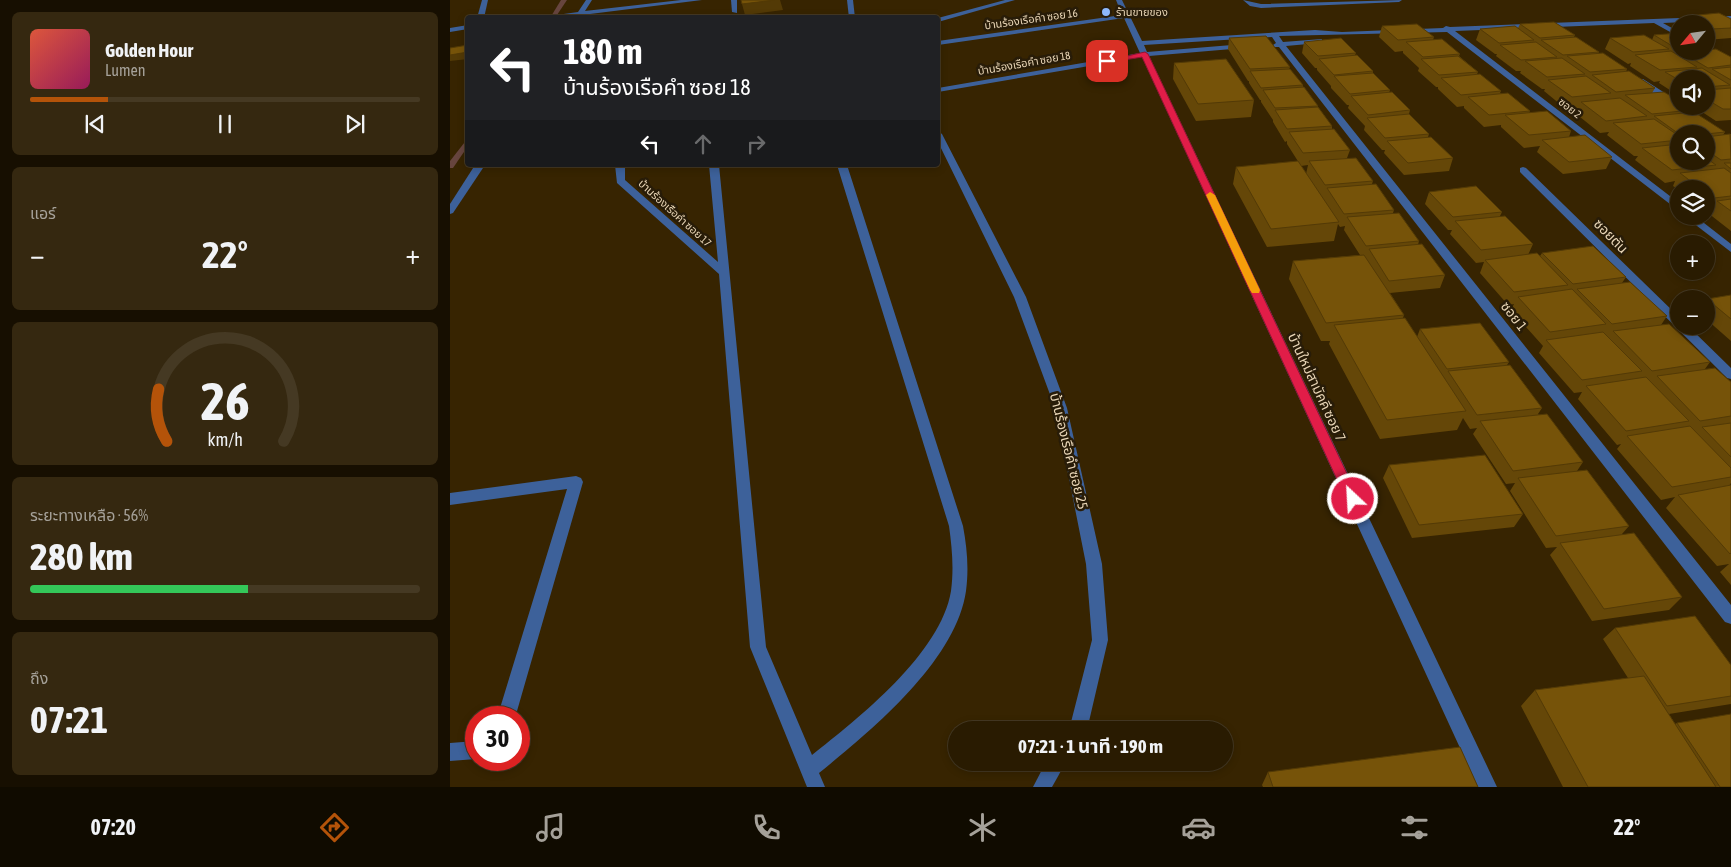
<!DOCTYPE html>
<html lang="th">
<meta charset="utf-8">
<style>
:root{--surface:#291b01;--page:#352810;--text:#f1f3f6;--muted:#a5a199;--line:#453923;--accent:#b45309}
body{margin:0;font-family:"Asap Condensed","Noto Sans Thai",sans-serif;background:var(--page);color:var(--text);height:100vh;display:flex;flex-direction:column;font-size:19px;white-space:nowrap}
*{box-sizing:border-box;margin:0}
p{font-size:16px;color:var(--muted)}
.icon{flex:none;width:28px;height:28px;fill:none;stroke:currentColor;stroke-width:2;stroke-linecap:round;stroke-linejoin:round}
.map{position:relative;flex:1;overflow:hidden}
.details{display:flex;flex-direction:column;gap:12px;padding:12px;background:#170f01;width:450px}
.details>*{flex:none}
.top-card{position:absolute;left:15px;top:15px;width:475px;height:152px;border-radius:5px;box-shadow:0 2px 8px #0003,0 0 0 1px var(--line);background:#202124;color:#fff;overflow:hidden}
.needle{width:32px;rotate:241deg}
.buttons{position:absolute;left:1220px;top:15px;display:grid;gap:10px}
.buttons a{display:grid;place-items:center;width:45px;height:45px;border-radius:50%;background:var(--surface);box-shadow:0 2px 8px #0003,0 0 0 1px var(--line);font-size:25px}
.speed{position:absolute;left:15px;top:706px;display:flex;gap:10px;font-size:25px;font-weight:700;text-align:center}
.speed>*{display:grid;place-content:center;width:65px;height:65px;border-radius:50%;background:var(--surface);box-shadow:0 2px 8px #0003,0 0 0 1px var(--line);line-height:1}
.speed .limit{border:8px solid #d22;background:#fff;color:#111}
.pin{position:absolute;display:grid;place-items:center;width:42px;height:42px;color:#fff;margin:-21px;border-radius:10px;box-shadow:0 2px 8px #0006}
.me{position:absolute;width:55px;margin:-28px;rotate:335deg;stroke-linejoin:round;filter:drop-shadow(0 0 4px #0008)}
.turn{display:flex;align-items:center;gap:18px;height:105px;padding:0 15px;font-size:22px}
.turn .icon{width:65px;height:65px;stroke-width:2.5}
.turn b{display:block;font-size:35px;line-height:42px}
.lanes{display:flex;align-items:center;height:48px;padding:0 15px;background:#0003;justify-content:center;gap:25px;direction:ltr}
.lanes .off{opacity:.35}
.big{font-size:38px;font-weight:700;line-height:1.1}
.details .tile{flex:1;display:flex;flex-direction:column;justify-content:center;gap:8px;min-width:0;padding:0 18px;border-radius:8px;background:var(--page)}
.details .dial{align-items:center;gap:0}
.dial svg{height:130px;overflow:visible;fill:none;stroke:var(--line);stroke-width:7;stroke-linecap:round;text-anchor:middle}
.dial text{fill:var(--text);stroke:none}
.song{display:flex;align-items:center;gap:15px}
.cover{width:60px;height:60px;border-radius:8px;background:linear-gradient(135deg,hsl(10 70% 55%),hsl(330 70% 35%))}
.played{height:5px;border-radius:2px;background:linear-gradient(90deg,var(--accent) 20%,var(--line) 20%)}
.keys{display:flex;justify-content:space-around;direction:ltr}
.heat{display:flex;justify-content:space-between;align-items:center;font-size:28px;direction:ltr}
.charge{height:8px;border-radius:4px;background:linear-gradient(90deg,#34c759 56%,var(--line) 0)}
.trip{position:absolute;left:498px;top:721px;width:285px;height:50px;border-radius:25px;background:var(--surface);box-shadow:0 2px 8px #0003,0 0 0 1px var(--line);font-weight:700;line-height:50px;text-align:center}
.tabs{display:flex;height:80px;justify-content:space-around;align-items:center;background:#100b00;color:var(--muted)}
.tabs .icon{width:35px;height:35px}
.tabs .current{color:var(--accent)}
.tabs b{font-size:22px;color:var(--text)}
main{display:flex;flex:1;min-height:0}
.map>svg:first-child{display:block}
</style>
<main>
<section class="details">
<div class="tile">
<div class="song"><i class="cover"></i><div><b>Golden Hour</b><p>Lumen</p></div></div>
<div class="played"></div>
<div class="keys"><svg class="icon" aria-label="previous" viewBox="0 0 24 24"><path d="M18 5L8 12l10 7zM5 5v14"/></svg><svg class="icon" aria-label="pause" viewBox="0 0 24 24"><path d="M8 5v14M16 5v14"/></svg><svg class="icon" aria-label="next" viewBox="0 0 24 24"><path d="M6 5l10 7-10 7zM19 5v14"/></svg></div>
</div>
<div class="tile"><p>แอร์</p>
<div class="heat"><a>−</a><b class="big">22°</b><a>+</a></div>
</div>
<div class="tile dial"><svg viewBox="0 0 100 80">
<path d="M14 69A42 42 0 1 1 86 69"/>
<path d="M14 69A42 42 0 0 1 9 37" stroke="#b45309"/>
<text x="50" y="56" font-size="32" font-weight="700">26</text>
<text x="50" y="72" font-size="11">km/h</text>
</svg></div>
<div class="tile"><p>ระยะทางเหลือ · 56%</p><b class="big">280 km</b><div class="charge"></div></div>
<div class="tile"><p>ถึง</p><b class="big">07:21</b></div>
</section>
<div class="map">
<svg width="1281" height="787" viewBox="0 0 1281 787">
<rect width="100%" height="100%" fill="#372401"/>
<g fill="none" stroke-linecap="round" stroke-linejoin="round">
<!-- stream -->
<g fill="#67453e" fill-rule="evenodd">
<path d="M111,0H117L105,18H100Z"/>
<path d="M18,138V146L3,168H0V161Z"/>
</g>
<!-- service -->
<g fill="#3d619a" fill-rule="evenodd">
<path d="M281,0H287V13L282,12Z"/>
<path d="M126,476L131,478L133,482L65,718H47L117,489L0,505V493Z"/>
<path d="M26,741V759L0,761V743Z"/>
</g>
<!-- minor -->
<g fill="#3d619a" fill-rule="evenodd">
<path d="M32,0H38L34,18H27Z"/>
<path d="M136,0H142L135,11L231,0H252L132,15L131,18H124L125,16L85,18L128,12Z"/>
<path d="M397,0H403L405,18H399Z"/>
<path d="M555,0H565L488,22V18Z"/>
<path d="M666,0H672L692,41L865,30L892,32L993,28L996,26L1000,27L1281,16V20L1213,23L1229,32V37L1204,23L1005,31L1229,203V211L997,32L829,36L833,42L872,39V43H869L836,46L1281,605V624L1275,622L829,47H824L823,45L826,43L822,37L694,45L697,52L794,44L798,46L794,48L699,56L1047,787H1028L692,57L488,92V88L690,53L674,18L488,45V41L672,15Z"/>
<path d="M793,0L811,4L952,0L949,2L811,8L800,6Z"/>
<path d="M18,25V29L0,32V28Z"/>
<path d="M1187,79H1193L1229,102V106H1233L1226,108L1187,83Z"/>
<path d="M488,131L492,134L576,297L617,408L652,564L658,640L637,730H619L642,640L636,564L605,408L564,297L488,142Z"/>
<path d="M25,165H35L3,213L0,214V204Z"/>
<path d="M165,165H175V180L268,262L259,165H269L316,647L362,755C409,718 491,653 501,591C504,568 502,548 499,526L387,165H397L513,526C517,548 519,568 516,591C506,661 421,731 369,773L375,787H357L300,647L269,274L167,183Z"/>
<path d="M1073,167L1076,168L1229,317V326H1238L1281,368V379L1277,378L1070,172V168Z"/>
<path d="M1234,216H1245L1281,244V252Z"/>
<path d="M596,762H616L602,787H583Z"/>
</g>
</g>
<!-- wall -->
<g fill="#654708" fill-rule="evenodd">
<path d="M1237,16L1281,19V38L1256,40V24H1233Z"/>
<path d="M1070,24L1125,35L1124,37L1149,52L1148,54L1177,69L1176,72L1205,88L1202,93L1242,110L1240,113L1275,132L1273,135L1281,134V231L1258,213L1261,210H1256V189H1229V190L1223,186L1225,181L1215,183L1185,160L1188,156H1184L1157,135L1159,132L1150,133L1125,113L1128,108L1116,109L1094,91L1095,89H1092L1070,73L1071,71H1066L1046,56L1047,54H1045L1026,40L1030,29L1068,28ZM1229,134H1256V161H1229Z"/>
<path d="M932,26L984,37L983,40L1010,54L1009,56L1028,72L1027,74L1051,91L1050,93L1080,111L1079,113L1121,131L1119,137L1162,157L1156,169L1113,174L1087,152L1090,146L1074,148L1051,127V125L1034,127L1014,108V106L1007,107L988,89V87H986L968,71L969,68L953,53V51L945,52L929,37Z"/>
<path d="M1229,33V51H1256V43L1264,47L1262,49L1281,57V120L1266,121L1243,106H1256V79H1229V96L1209,83L1210,81L1204,82L1180,66L1181,63L1178,64L1155,49L1160,38L1202,40L1204,35Z"/>
<path d="M779,38L840,67L839,69L853,85V88L868,106V107L882,126V129L900,150L897,158L923,181L922,184L944,210L943,213L969,241L968,245L995,275L990,288L940,293L954,315L953,318L967,337L970,329L1059,362L1057,365L1092,408L1088,414L1133,462L1127,471L1179,526L1172,534L1232,597L1219,610L1142,621L1100,555L1107,547L1096,548L1060,491L1065,483L1056,484L1023,434L1027,428L1020,429L1013,418L1007,430L930,439L879,344L880,341H871L839,279L843,261L910,255L894,230L895,226L890,227L888,224L884,241L817,247L783,184L786,167L856,174L858,165L851,166L837,144V141L835,142L823,122V120L811,102V100H810L799,83V81H798L778,49Z"/>
<path d="M854,42L906,53L905,55L923,71V73L940,90L939,93L960,110L959,114L979,134L978,137L1003,158L999,171L954,175L934,153L935,150H932L914,130L915,126L898,108L899,105H897L881,88V86L867,70V68H865L852,53Z"/>
<path d="M724,63L804,100L801,117L746,121L723,79Z"/>
<path d="M979,192L1052,212L1050,216L1083,244L1078,255L1090,256L1092,253L1176,277L1172,283L1217,316L1211,325L1260,362L1255,369L1281,382V483L1279,486L1281,485V585L1270,572L1279,564L1267,566L1216,508L1225,497L1211,500L1167,449L1171,444L1167,445L1128,399L1132,392L1124,393L1089,353L1093,346L1061,310L1064,304L1058,305L1030,273L1034,262L1026,263L1000,234L1002,230H998L975,204Z"/>
<path d="M1281,295V341L1256,319V300L1257,299Z"/>
<path d="M939,465L1073,514L1064,527L962,538L933,478Z"/>
<path d="M1165,628L1281,665V704L1219,714L1225,724L1227,723L1281,787H1113L1071,706L1085,690L1178,678L1153,639Z"/>
<path d="M818,772L1028,787H813L812,785Z"/>
</g>
<!-- shaded-wall -->
<g fill="#533a06">
<path d="M325,0H330L333,10L295,15L292,4Z"/>
<path d="M18,52V59L0,61V55Z"/>
</g>
<!-- building -->
<g fill="#765309" stroke="#533a06">
<path d="M291,0H325L292,4Z"/>
<path d="M1269,13L1281,19V28L1261,29L1256,27V24H1251L1237,16Z"/>
<path d="M1104,22L1125,35L1090,38L1070,24Z"/>
<path d="M967,24L984,37L948,40L932,26Z"/>
<path d="M1065,26L1084,40L1049,43L1030,29Z"/>
<path d="M1229,33V50L1204,35Z"/>
<path d="M1194,35L1219,49L1183,52L1160,38Z"/>
<path d="M816,36L840,67L800,69L779,38Z"/>
<path d="M1126,37L1149,52L1113,55L1091,40Z"/>
<path d="M891,38L906,53L868,56L854,42Z"/>
<path d="M992,39L1010,54L973,57L956,42Z"/>
<path d="M1086,42L1107,57L1071,60L1050,45Z"/>
<path d="M1256,43L1264,47H1256Z"/>
<path d="M18,45V52L0,55V48Z"/>
<path d="M1266,49L1281,57V65L1258,68L1231,52L1256,51V50Z"/>
<path d="M1221,51L1247,67L1210,70L1185,55Z"/>
<path d="M1153,53L1177,69L1140,72L1117,56Z"/>
<path d="M907,55L923,71L884,75L869,59Z"/>
<path d="M1008,56L1028,72L989,75L971,59Z"/>
<path d="M1112,58L1135,74L1097,77L1075,61Z"/>
<path d="M776,59L804,100L748,104L724,63Z"/>
<path d="M1281,67V80L1262,69Z"/>
<path d="M1252,68L1280,85L1256,87V79H1229V80L1215,72Z"/>
<path d="M840,69L853,85L811,88L800,71Z"/>
<path d="M1179,71L1205,88L1166,92L1142,75Z"/>
<path d="M923,73L940,90L900,94L884,76Z"/>
<path d="M1030,74L1051,91L1011,95L991,78Z"/>
<path d="M1136,76L1161,93L1122,97L1098,80Z"/>
<path d="M854,87L868,106L825,108L813,90Z"/>
<path d="M1281,88V109H1273L1256,99V90Z"/>
<path d="M942,92L960,110L918,115L901,96Z"/>
<path d="M1214,92L1229,101V106H1236L1242,110L1202,114L1175,95Z"/>
<path d="M1058,93L1080,111L1039,115L1018,97Z"/>
<path d="M1170,98L1197,116L1156,121L1131,102Z"/>
<path d="M868,107L882,126L837,129L825,110Z"/>
<path d="M1097,111L1121,131L1079,135L1055,115Z"/>
<path d="M1244,112L1275,132L1256,134H1229L1204,116Z"/>
<path d="M959,114L979,134L935,138L917,118Z"/>
<path d="M1204,119L1229,136V140L1191,144L1163,123Z"/>
<path d="M884,129L900,150L853,153L839,132Z"/>
<path d="M1280,134L1281,159L1271,160L1256,150V137Z"/>
<path d="M1135,135L1162,157L1119,162L1092,140Z"/>
<path d="M981,137L1003,158L958,163L937,141Z"/>
<path d="M1229,144V161H1256V158L1266,165L1222,170L1192,148Z"/>
<path d="M906,158L923,181L875,185L859,161Z"/>
<path d="M848,161L889,222L821,229L786,167Z"/>
<path d="M1274,163H1281V169Z"/>
<path d="M1274,168L1281,173V196L1264,198L1256,192V189H1251L1230,173Z"/>
<path d="M926,184L944,210L894,214L877,188Z"/>
<path d="M1026,186L1052,212L1003,217L979,192Z"/>
<path d="M1281,199V211L1267,201Z"/>
<path d="M949,213L969,241L916,246L897,217Z"/>
<path d="M1055,216L1083,244L1031,250L1005,221Z"/>
<path d="M972,244L995,275L939,281L919,249Z"/>
<path d="M1143,246L1176,277L1123,284L1092,253Z"/>
<path d="M1087,253L1118,285L1064,292L1035,260Z"/>
<path d="M914,255L954,315L876,323L843,261Z"/>
<path d="M1180,282L1217,316L1162,324L1127,289Z"/>
<path d="M1122,289L1156,324L1100,332L1068,297Z"/>
<path d="M1281,295V319L1257,299Z"/>
<path d="M955,318L1016,411L937,420L884,325Z"/>
<path d="M1030,323L1059,362L997,369L970,329Z"/>
<path d="M1219,324L1260,362L1202,371L1163,331Z"/>
<path d="M1153,332L1192,371L1132,380L1096,340Z"/>
<path d="M1060,365L1092,408L1027,415L998,371Z"/>
<path d="M1265,368L1281,382V416L1250,421L1207,376Z"/>
<path d="M1196,377L1239,421L1176,431L1136,386Z"/>
<path d="M1097,414L1133,462L1063,471L1030,421Z"/>
<path d="M1281,423V457L1252,427Z"/>
<path d="M1240,426L1281,468V477L1222,487L1177,436Z"/>
<path d="M1035,455L1073,514L969,525L939,465Z"/>
<path d="M1137,470L1179,526L1106,536L1068,478Z"/>
<path d="M1281,485V553L1280,554L1228,495Z"/>
<path d="M1184,533L1232,597L1154,609L1110,543Z"/>
<path d="M1245,616L1281,665V696L1217,706L1165,628Z"/>
<path d="M1194,676L1266,787H1138L1085,690Z"/>
<path d="M1281,714V787H1270L1227,723Z"/>
<path d="M1010,747L1028,787H823L818,772Z"/>
</g>
<!-- route -->
<path fill="#e11d48" stroke="#92132f" d="M695,52L698,54L909,499L907,503H898L896,499L692,57L657,63L654,61Z"/>
<!-- slow -->
<path fill="#f59e0b" d="M760,192L765,195L810,290L809,293H802L800,290L756,195Z"/>
<!-- markers -->
<circle fill="#8eb9fc" stroke="#281c08" stroke-width="2" cx="656" cy="12" r="5"/>
<g text-anchor="middle" stroke-width="5" stroke-linejoin="round" paint-order="stroke">
<!-- far-poi labels -->
<g font-size="11" fill="#e8d5b6" stroke="#281c08" text-anchor="start">
<text x="666" y="16">ร้านขายของ</text>
</g>
<!-- far-street labels -->
<g font-size="11" fill="#e8d5b6" stroke="#281c08">
<text transform="translate(581 19) rotate(-8)" y="4">บ้านร้องเรือคำ ซอย 16</text>
<text transform="translate(574 63) rotate(-10)" y="4">บ้านร้องเรือคำ ซอย 18</text>
<text transform="translate(1120 108) rotate(38)" y="4">ซอย 2</text>
<text transform="translate(225 213) rotate(42)" y="4">บ้านร้องเรือคำ ซอย 17</text>
</g>
<!-- street labels -->
<g font-size="14" fill="#e8d5b6" stroke="#281c08">
<text transform="translate(1161 236) rotate(45)" y="5">ซอยตัน</text>
<text transform="translate(1064 316) rotate(52)" y="5">ซอย 1</text>
<text transform="translate(867 387) rotate(65)" y="5">บ้านใหม่สามัคคี ซอย 7</text>
<text transform="translate(619 451) rotate(76)" y="5">บ้านร้องเรือคำ ซอย 25</text>
</g>
</g>
</svg>
<div class="buttons">
<a><svg class="needle" viewBox="-14 -14 28 28"><path d="M0-13l5 13h-10z" fill="#e53935"/><path d="M0 13l5-13h-10z" fill="#a5a199"/></svg></a>
<a><svg class="icon" aria-label="sound" viewBox="0 0 24 24"><path d="M4 9h4l5-4v14l-5-4H4zM17 9q2 3 0 6"/></svg></a>
<a><svg class="icon" aria-label="search" viewBox="0 0 24 24"><circle cx="10" cy="10" r="6"/><path d="M15 15l6 6"/></svg></a>
<a><svg class="icon" aria-label="layers" viewBox="0 0 24 24"><path d="M12 4l9 5-9 5-9-5zM3 14l9 5 9-5"/></svg></a>
<a>+</a>
<a>−</a>
</div>
<div class="speed"><div class="limit">30</div></div>
<div class="pin" style="left:657px;top:61px;background:#d93025"><svg class="icon" aria-label="arrive" viewBox="0 0 24 24"><path d="M6 21V4h12l-3 4 3 4H6"/></svg></div>
<svg class="me" style="left:903px;top:499px" viewBox="-20 -20 40 40"><circle r="17" fill="#e11d48" stroke="#fff" stroke-width="3"/><path d="M0-11L8 9 0 5-8 9z" fill="#fff"/></svg>
<div class="trip">07:21 · 1 นาที · 190 m</div>
<div class="top-card">
<div class="turn"><svg class="icon" aria-label="left" viewBox="0 0 24 24"><path d="M17 20v-9H6M10 6l-5 5 5 5"/></svg><div><b>180 m</b>บ้านร้องเรือคำ ซอย 18</div></div>
<div class="lanes"><svg class="icon" aria-label="left" viewBox="0 0 24 24"><path d="M17 20v-9H6M10 6l-5 5 5 5"/></svg><svg class="icon off" aria-label="ahead" viewBox="0 0 24 24"><path d="M12 20V5M6 11l6-6 6 6"/></svg><svg class="icon off" aria-label="right" viewBox="0 0 24 24"><path d="M7 20v-9h11M14 6l5 5-5 5"/></svg></div>
</div>
</div>
</main>
<nav class="tabs">
<b>07:20</b>
<svg class="icon current" aria-label="directions" viewBox="0 0 24 24"><path d="M12 3l9 9-9 9-9-9zM9 14v-3h6M13 9l2 2-2 2"/></svg>
<svg class="icon" aria-label="music" viewBox="0 0 24 24"><path d="M9 18V5l10-2v13"/><circle cx="6" cy="18" r="3"/><circle cx="16" cy="16" r="3"/></svg>
<svg class="icon" aria-label="phone" viewBox="0 0 24 24"><path d="M5 4h4l2 5-3 2q2 4 5 5l2-3 5 2v4C11 20 4 13 5 4z"/></svg>
<svg class="icon" aria-label="climate" viewBox="0 0 24 24"><path d="M12 3v18M4 7l16 10M4 17L20 7"/></svg>
<svg class="icon" aria-label="car" viewBox="0 0 24 24"><path d="M5 17H2v-5l4-1 3-4h7l3 4 3 1v5h-3M9 17h6M6 11h13"/><circle cx="7" cy="17" r="2"/><circle cx="17" cy="17" r="2"/></svg>
<svg class="icon" aria-label="filters" viewBox="0 0 24 24"><path d="M4 7h16M4 17h16"/><circle cx="9" cy="7" r="2"/><circle cx="15" cy="17" r="2"/></svg>
<b>22°</b>
</nav>
